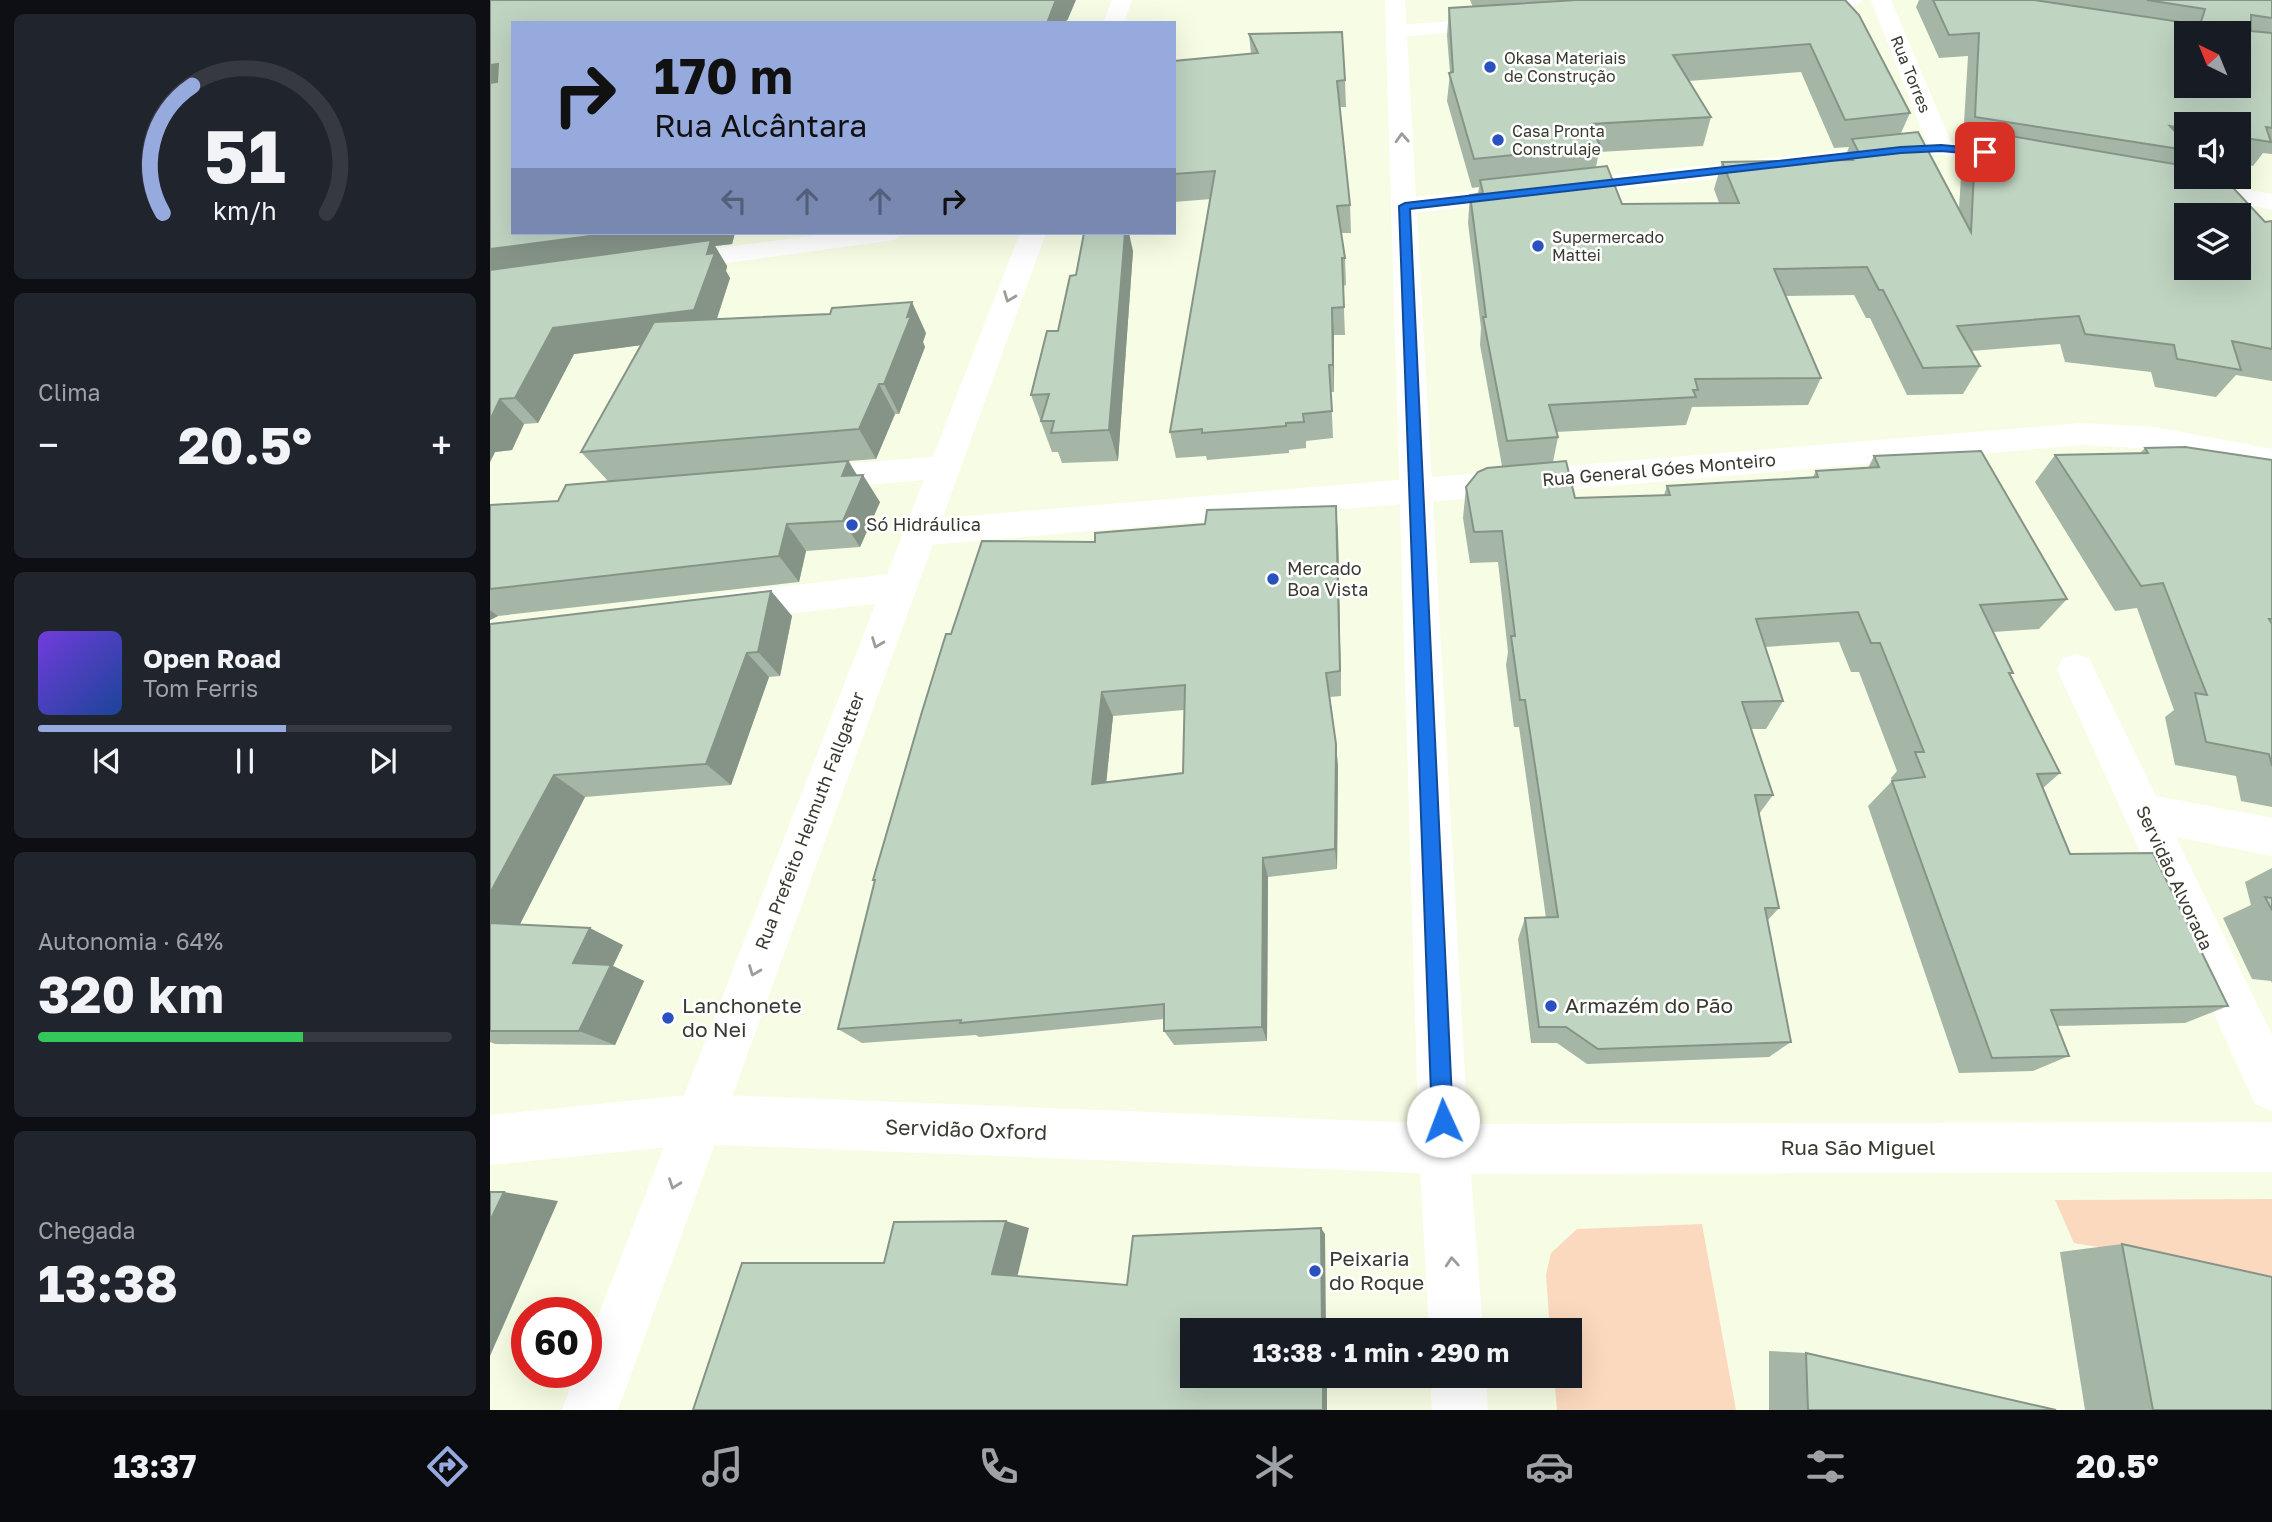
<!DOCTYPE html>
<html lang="pt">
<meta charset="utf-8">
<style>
:root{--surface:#171b24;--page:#20242c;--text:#f1f3f6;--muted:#9ea1a6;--line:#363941;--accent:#97aade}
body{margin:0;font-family:"Golos Text",sans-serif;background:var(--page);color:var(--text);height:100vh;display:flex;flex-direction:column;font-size:26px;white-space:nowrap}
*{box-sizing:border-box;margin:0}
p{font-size:23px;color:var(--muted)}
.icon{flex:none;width:38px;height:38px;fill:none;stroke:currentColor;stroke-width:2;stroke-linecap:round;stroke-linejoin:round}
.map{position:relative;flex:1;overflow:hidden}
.drawer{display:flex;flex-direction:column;gap:14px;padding:14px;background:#0d0f14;width:490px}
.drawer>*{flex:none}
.banner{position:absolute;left:21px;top:21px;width:665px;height:214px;border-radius:0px;box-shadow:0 7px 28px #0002;background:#97aade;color:#111;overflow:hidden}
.needle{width:46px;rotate:317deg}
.tools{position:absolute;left:1684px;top:21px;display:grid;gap:14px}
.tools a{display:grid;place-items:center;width:77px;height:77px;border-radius:0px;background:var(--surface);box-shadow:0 7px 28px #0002;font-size:35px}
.speed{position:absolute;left:21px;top:1297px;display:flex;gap:14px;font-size:35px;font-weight:700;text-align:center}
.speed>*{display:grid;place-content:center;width:91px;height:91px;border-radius:50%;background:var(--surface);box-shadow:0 7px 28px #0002;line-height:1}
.speed .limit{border:10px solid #d22;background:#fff;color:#111}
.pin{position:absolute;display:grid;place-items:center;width:60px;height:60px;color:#fff;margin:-30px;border-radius:14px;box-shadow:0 4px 10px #0006}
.me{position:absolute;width:77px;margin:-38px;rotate:358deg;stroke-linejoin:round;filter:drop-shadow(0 0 5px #0008)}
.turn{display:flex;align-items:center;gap:24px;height:147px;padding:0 28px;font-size:32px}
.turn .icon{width:91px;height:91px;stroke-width:2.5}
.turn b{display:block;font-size:49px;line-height:60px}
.lanes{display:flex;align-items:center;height:66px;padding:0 28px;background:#0003;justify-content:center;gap:35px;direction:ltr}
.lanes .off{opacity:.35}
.big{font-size:52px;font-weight:700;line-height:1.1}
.drawer .widget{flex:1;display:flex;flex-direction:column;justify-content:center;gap:10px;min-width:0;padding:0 24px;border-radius:10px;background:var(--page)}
.drawer .dial{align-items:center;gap:0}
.dial svg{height:182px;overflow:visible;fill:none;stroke:var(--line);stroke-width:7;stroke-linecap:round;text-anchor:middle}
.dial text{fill:var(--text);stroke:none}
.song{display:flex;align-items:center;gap:21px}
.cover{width:84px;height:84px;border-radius:10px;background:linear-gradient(135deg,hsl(260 70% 55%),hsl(220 70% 35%))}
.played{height:7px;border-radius:4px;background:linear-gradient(90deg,var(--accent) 60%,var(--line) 60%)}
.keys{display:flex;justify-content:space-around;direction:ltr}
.heat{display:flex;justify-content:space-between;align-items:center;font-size:38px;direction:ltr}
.charge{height:10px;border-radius:5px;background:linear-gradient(90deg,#34c759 64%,var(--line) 0)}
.trip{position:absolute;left:690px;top:1318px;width:402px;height:70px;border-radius:0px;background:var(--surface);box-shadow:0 7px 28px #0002;font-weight:700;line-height:70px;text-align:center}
.tab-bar{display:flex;height:112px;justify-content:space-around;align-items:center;background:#090b0e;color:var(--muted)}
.tab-bar .icon{width:49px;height:49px}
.tab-bar .selected{color:var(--accent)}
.tab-bar b{font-size:32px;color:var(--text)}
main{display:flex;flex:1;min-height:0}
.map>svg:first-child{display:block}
</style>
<main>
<section class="drawer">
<div class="widget dial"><svg viewBox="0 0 100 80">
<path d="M14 69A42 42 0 1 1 86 69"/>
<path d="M14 69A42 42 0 0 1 27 13" stroke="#97aade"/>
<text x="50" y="56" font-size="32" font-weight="700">51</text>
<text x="50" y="72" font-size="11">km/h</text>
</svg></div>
<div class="widget"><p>Clima</p>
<div class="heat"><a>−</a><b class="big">20.5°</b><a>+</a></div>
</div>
<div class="widget">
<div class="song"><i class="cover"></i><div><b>Open Road</b><p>Tom Ferris</p></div></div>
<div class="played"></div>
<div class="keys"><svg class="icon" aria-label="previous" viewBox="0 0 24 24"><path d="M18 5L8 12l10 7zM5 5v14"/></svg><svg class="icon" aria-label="pause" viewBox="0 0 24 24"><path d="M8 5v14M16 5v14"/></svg><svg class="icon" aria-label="next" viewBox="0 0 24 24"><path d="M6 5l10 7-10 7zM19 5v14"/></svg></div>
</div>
<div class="widget"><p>Autonomia · 64%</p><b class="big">320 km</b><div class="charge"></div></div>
<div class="widget"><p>Chegada</p><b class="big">13:38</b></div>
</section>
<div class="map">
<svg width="1782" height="1410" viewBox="0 0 1782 1410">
<rect width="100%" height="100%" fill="#f7fde4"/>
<!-- green -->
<g fill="#fbd9be">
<path d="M1782,1199V1410L1713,1265L1584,1243L1565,1200Z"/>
<path d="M1212,1224L1246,1410H1067L1064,1376H1080V1330H1060L1056,1275L1061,1253L1087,1229Z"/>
</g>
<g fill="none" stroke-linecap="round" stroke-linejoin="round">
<!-- minor -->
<g fill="#fff" fill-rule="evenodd">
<path d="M1296,0H1372L1369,4L1362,6L1303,10L1296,8L1293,4Z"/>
<path d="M1381,0H1401L1461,142L1537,153L1540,158L1537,163L1528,165L1451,155L1411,157L915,214L906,211L902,206L906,201L915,198L1436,141Z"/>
<path d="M1009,18L1016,20L1019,24L1016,28L907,37L900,35L896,31L900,27L907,25Z"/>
<path d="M1701,180L1782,194V210L1692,193L1688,188L1692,183Z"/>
<path d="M342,233H411L407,239L398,241L178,271L168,269L164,263L168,257L178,255Z"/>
<path d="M1592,423L1664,427L1782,449V471L1664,449L1592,445L428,546L416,542L411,533L416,524L428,520Z"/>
<path d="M454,456L465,459L470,467L465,475L454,478L313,491L301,487L297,479L301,471L313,467Z"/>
<path d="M408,573L421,577L426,587L421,597L408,601L237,621L224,617L219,607L224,597L237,593Z"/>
<path d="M1586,654L1599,658L1666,796L1782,818V856L1686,837L1782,1035V1111L1765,1104L1567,669L1573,658Z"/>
<path d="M208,1094L954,1124L1782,1122V1172L954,1174L208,1144L0,1165V1115Z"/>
</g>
<!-- major -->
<g fill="#fff" fill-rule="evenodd">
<path d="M622,0H642L634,23H613Z"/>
<path d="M895,0H915L979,1149L993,1330H939L929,1149Z"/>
<path d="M530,233H556L128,1410H72L86,1372H96V1347Z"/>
<path d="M940,1376H996L998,1410H942Z"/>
</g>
</g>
<!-- wall -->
<g fill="#a5b6a7" fill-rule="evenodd">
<path d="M0,0L578,19L574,23H23V233H245L242,244L225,246L237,266L236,271L240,278L227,319L436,333L433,342L435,347L409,414H405L386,459L359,461L367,476L390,502L370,547L316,551L309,582L8,616L0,620V505L68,501L118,481L91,452L151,345L84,354L48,423L34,424L22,450L5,452L0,462Z"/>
<path d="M980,0H1355L1420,113L1411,133L1469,209L1472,160L1481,142L1473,140L1478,56L1449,58L1426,7L1429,0H1782V154L1773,153L1763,166L1748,163V124H1696V161L1693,166L1775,222L1782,221V381L1746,375L1726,397L1665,387L1661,372L1575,362L1570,344L1481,351L1490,366L1473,394L1417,395L1380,318H1376L1364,295L1296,296L1331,378L1318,405L1202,407L1196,425L1066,432L1068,437L1063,462L1085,498L1174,495L1177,486L1323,477L1326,471L1378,468L1384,456L1577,599L1549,629L1503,632L1523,673L1520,675L1570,773L1553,788L1580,854L1738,1006L1695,1023L1567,1026L1579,1056L1543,1071L1469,1073L1378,806L1402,781L1401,778L1407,771L1369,672H1361L1349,642L1275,647L1293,701L1276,729H1261L1283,795L1269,814L1289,908L1278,920L1301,1042L1279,1057L1097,1064L1067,1043H1041L1028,939L1035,918H1056L1029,727H1024L1016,665L1018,652L1008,562L980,563L973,518L976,487L1012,466L990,345L991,328L978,223L980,195L988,194L989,187L982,188L957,101L960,73L957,36L959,8L983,7ZM1311,72L1344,148L1359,147L1354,160L1232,162L1224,189L1229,203L1132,204L1106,167L1109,152L1213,146L1221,117L1199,81Z"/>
<path d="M759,34L855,80L856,107H850L860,205L861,233H851L855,258L856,285L853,286L855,335H844V392H841L843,438L816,441V448L799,450V453L717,460L716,456L686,458L680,432L721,199L684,202V61L761,54Z"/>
<path d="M643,251L628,461L572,463L568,452H562L541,395L568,331L586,275Z"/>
<path d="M1655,448L1782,460V807L1751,801L1746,776L1685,765L1675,717L1684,710L1647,608L1625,611L1545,482L1565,455L1650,453Z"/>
<path d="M848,533L851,696L840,697L846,744L848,767L847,869L778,877L777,1041L684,1045L674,1031V1019L489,1037L486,1035L372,1043L348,1029L385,881L383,880L461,634L605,542ZM694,710L693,773L616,782L623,716Z"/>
<path d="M281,591L302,616L290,676L279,677L241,785L95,797L30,924L133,945L123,966L154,981L125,1045L5,1044L0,1042V624Z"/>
<path d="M1782,868V983L1781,981L1762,979L1733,918L1761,905L1755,882Z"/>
<path d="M1632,1244L1782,1410H1595L1570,1252Z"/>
<path d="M1279,1351L1316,1353L1566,1410H1279Z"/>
</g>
<!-- shaded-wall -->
<g fill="#869488">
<path d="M567,0H586L578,19L574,23H557L565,2Z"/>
<path d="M8,64L23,86L0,92V65Z"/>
<path d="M123,233H245L242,244L225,246L237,266L236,271L240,278L221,336L84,354L48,423L25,398L0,278V249Z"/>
<path d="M635,233H639L643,251L628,461L619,430Z"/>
<path d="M422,302L436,333L433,342L435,347L409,414L394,384Z"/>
<path d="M842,308L844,335V392L843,365Z"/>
<path d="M389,384L405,414L386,459L369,429Z"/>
<path d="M10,399L34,424L22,450L5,452L0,462V420Z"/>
<path d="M358,461L371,481L373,475L390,502L370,547L353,521L352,476Z"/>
<path d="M846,506L848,533L851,696L850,671Z"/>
<path d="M297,524L316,551L309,582L289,556Z"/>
<path d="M281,591L302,616L290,676L268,652Z"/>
<path d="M0,610L8,616L0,620Z"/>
<path d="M257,653L279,677L241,785L216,764Z"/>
<path d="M612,692L623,716L614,805L602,784Z"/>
<path d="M846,744L848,767L847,869L845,849Z"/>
<path d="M64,775L95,797L29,926L0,927V893Z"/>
<path d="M773,858L778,877L777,1041L772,1027Z"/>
<path d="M100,928L133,945L123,966L154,981L125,1045L89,1031L83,963Z"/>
<path d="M14,1192L68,1201L0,1356V1221Z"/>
<path d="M516,1221L539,1228L527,1278L502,1274Z"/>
<path d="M831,1228L835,1234L836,1330H832Z"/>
<rect x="833" y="1376" width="4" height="34"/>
</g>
<!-- building -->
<g fill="#c0d4c2" stroke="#869488" stroke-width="2" fill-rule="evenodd">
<path d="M0,0H567L565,2L557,23H23V233H123L0,249V83L7,82L8,64L0,65Z"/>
<path d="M1087,0H1355L1369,15L1420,113L1355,120L1320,44L1183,55L1221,117L1101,124L1110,146L984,159L959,73L963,72L959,8Z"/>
<path d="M1443,0H1544L1710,25L1715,9L1657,0H1782V18L1761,15V31L1782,33V128L1776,127L1781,142L1748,137V124H1696V129L1680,126L1696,143V150L1485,117L1489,33L1459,35ZM1696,33H1748V86H1696Z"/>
<path d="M852,32L855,80L847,81L860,205L847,206L855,258H852L854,307L842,308L843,365H839L842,411L813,414L814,422L796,423V426L712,433V429L680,432L725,171L684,174V61L768,53L759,34Z"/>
<path d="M1428,132L1481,232L1486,132L1509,134L1696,166V177H1733L1775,222L1782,221V349L1742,341L1751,370L1687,359L1684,345L1595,334L1589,316L1467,326L1490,366L1433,368L1393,290H1389L1377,267L1284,269L1331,378L1205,379L1208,390H1203L1206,397L1059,405L1068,437L1017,441L993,317H996L980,195L993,193L990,180L1117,166L1132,204L1249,203L1232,162L1363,160L1361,156L1370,155L1362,139ZM1696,215H1748V268H1696Z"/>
<path d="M594,233H635L619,430L561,433L564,421H551L559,394L541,395L557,331H568L580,276L586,275Z"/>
<path d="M221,240L217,254L225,253L204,310L63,328L25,398L10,399L0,420V270Z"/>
<path d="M422,302L417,317L421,316L394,384H389L369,429L91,452L164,322L340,314L342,308Z"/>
<path d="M1695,447L1782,460V619H1779L1782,624V766L1779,754L1716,742L1705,693L1717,695L1673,583L1651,586L1565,455L1658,453L1655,448Z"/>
<path d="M1491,451L1577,599L1490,605L1523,673H1519L1570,773L1547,774L1580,854L1663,853L1738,1006L1561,1010L1579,1056L1502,1058L1402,781L1435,777L1425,752H1434L1390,643H1381L1368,612L1266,619L1293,701L1252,702L1283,795H1265L1289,908H1275L1301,1042L1108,1049L1076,1027H1049L1035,918L1068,917L1035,700H1030L1021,636H1025L1012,531L984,532L976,487L988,472L997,468L1076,461L1085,498L1180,495L1177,486L1328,477L1326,471L1389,467L1384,456Z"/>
<path d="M358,461L352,476L373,475L353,521L297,524L289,556L0,589V505L68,501L76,485Z"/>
<path d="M846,506L850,671L836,673L846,744L845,849L773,858L772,1027L674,1031V1004L470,1023L471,1020L348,1029L385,880H383L431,715L456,634H461L492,541L605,542V533L715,524L717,510ZM695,685L693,773L602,784L612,692Z"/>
<path d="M281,591L268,652L257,653L216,764L64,775L0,893V624Z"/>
<path d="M1775,897L1782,898V910Z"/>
<path d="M0,923L100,928L83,963L121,965L89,1031H0Z"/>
<path d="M0,1192H14L0,1221Z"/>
<path d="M516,1221L502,1274L637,1285L643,1236L831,1228L832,1330H702V1376H833V1410H203L252,1263H394L404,1222Z"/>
<path d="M1632,1244L1782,1277V1410H1663Z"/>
<path d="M1316,1353L1566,1410H1318Z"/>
</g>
<!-- one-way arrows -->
<defs><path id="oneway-chevron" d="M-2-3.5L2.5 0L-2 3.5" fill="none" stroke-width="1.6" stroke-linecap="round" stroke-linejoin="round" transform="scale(1.75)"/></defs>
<g stroke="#9c9d98">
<use href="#oneway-chevron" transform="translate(912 138) rotate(-93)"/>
<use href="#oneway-chevron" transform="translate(519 297) rotate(111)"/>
<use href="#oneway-chevron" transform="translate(387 643) rotate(111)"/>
<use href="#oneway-chevron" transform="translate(264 971) rotate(111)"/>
<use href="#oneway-chevron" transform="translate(184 1184) rotate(110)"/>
<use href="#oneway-chevron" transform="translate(962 1262) rotate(-94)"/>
</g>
<!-- route -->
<path fill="#1a73e8" stroke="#114b97" stroke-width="2" d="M1451,145L1495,149L1500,152L1495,155L1451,151L1411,153L920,209L963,1121L960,1128L953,1131L945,1128L942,1121L909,206L915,203L1411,147Z"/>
<!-- markers -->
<g fill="#2a51c0" stroke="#fff" stroke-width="2.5">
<circle cx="1000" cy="67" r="7"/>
<circle cx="1008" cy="140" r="7"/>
<circle cx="1048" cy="246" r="7"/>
<circle cx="362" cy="525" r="7"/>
<circle cx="783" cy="579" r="7"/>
<circle cx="1061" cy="1006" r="7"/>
<circle cx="178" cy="1018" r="7"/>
<circle cx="825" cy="1271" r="7"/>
</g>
<g text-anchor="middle" stroke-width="5" stroke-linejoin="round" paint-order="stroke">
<!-- far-poi labels -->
<g font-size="16" fill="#393b31" stroke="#fff" text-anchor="start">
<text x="1014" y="64">Okasa Materiais<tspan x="1014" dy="18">de Construção</tspan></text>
<text x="1022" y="137">Casa Pronta<tspan x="1022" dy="18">Construlaje</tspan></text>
<text x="1062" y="243">Supermercado<tspan x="1062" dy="18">Mattei</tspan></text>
</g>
<!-- far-street labels -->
<g font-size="16" fill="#393b31" stroke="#fff">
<text transform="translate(1421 74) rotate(68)" y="6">Rua Torres</text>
</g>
<!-- street labels -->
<g font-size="18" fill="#393b31" stroke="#fff">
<text transform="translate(1169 470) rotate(-5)" y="6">Rua General Góes Monteiro</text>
<text transform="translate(320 821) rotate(-69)" y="6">Rua Prefeito Helmuth Fallgatter</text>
<text transform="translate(1684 878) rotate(65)" y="6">Servidão Alvorada</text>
</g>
<!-- poi labels -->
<g font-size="18" fill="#393b31" stroke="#fff" text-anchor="start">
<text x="376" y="531">Só Hidráulica</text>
<text x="797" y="575">Mercado<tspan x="797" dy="21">Boa Vista</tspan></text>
</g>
<!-- near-poi labels -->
<g font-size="21" fill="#393b31" stroke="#fff" text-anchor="start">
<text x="192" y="1013">Lanchonete<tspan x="192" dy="24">do Nei</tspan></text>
<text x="1075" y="1013">Armazém do Pão</text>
<text x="839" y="1266">Peixaria<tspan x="839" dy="24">do Roque</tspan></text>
</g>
<!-- near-street labels -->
<g font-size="21" fill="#393b31" stroke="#fff">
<text transform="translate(476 1130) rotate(2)" y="7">Servidão Oxford</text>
<text x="1368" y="1155">Rua São Miguel</text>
</g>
</g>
</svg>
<div class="tools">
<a><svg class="needle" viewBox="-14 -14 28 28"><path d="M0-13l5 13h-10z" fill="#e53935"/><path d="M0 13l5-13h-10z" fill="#9ea1a6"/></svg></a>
<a><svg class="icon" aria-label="sound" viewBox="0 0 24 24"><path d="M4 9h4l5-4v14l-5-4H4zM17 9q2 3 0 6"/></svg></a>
<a><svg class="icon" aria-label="layers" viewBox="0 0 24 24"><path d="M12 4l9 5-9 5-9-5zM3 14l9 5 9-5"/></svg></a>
</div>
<div class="speed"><div class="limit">60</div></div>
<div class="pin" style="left:1495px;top:152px;background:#d93025"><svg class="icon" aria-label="arrive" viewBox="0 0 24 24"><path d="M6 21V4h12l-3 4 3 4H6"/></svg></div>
<svg class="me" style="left:953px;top:1121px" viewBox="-20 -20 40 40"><circle r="19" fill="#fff"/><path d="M0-13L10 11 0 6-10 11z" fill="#1a73e8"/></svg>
<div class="trip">13:38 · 1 min · 290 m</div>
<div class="banner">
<div class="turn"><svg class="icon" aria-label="right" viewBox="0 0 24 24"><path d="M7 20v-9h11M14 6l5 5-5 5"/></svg><div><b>170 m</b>Rua Alcântara</div></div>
<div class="lanes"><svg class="icon off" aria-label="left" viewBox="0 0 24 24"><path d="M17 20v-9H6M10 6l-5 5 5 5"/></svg><svg class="icon off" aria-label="ahead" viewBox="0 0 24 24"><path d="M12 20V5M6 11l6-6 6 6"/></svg><svg class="icon off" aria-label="ahead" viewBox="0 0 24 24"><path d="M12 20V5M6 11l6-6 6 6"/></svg><svg class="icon" aria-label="right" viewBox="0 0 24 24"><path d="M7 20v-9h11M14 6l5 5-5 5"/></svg></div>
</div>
</div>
</main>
<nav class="tab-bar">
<b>13:37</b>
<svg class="icon selected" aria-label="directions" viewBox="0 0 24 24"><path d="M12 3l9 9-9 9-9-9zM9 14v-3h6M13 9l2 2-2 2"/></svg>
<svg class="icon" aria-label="music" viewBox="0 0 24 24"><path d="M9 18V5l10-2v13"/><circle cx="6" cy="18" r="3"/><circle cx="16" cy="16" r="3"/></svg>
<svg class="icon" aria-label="phone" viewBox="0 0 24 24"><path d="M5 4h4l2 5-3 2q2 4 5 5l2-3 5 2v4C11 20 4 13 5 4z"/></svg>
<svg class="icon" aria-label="climate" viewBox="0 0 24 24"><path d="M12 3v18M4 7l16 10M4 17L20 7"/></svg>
<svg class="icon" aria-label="car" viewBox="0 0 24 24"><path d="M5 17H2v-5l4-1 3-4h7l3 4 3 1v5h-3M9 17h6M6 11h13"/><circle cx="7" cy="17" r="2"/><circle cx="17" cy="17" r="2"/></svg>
<svg class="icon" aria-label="filters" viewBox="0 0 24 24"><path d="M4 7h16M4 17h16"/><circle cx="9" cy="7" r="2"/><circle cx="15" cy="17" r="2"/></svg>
<b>20.5°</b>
</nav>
